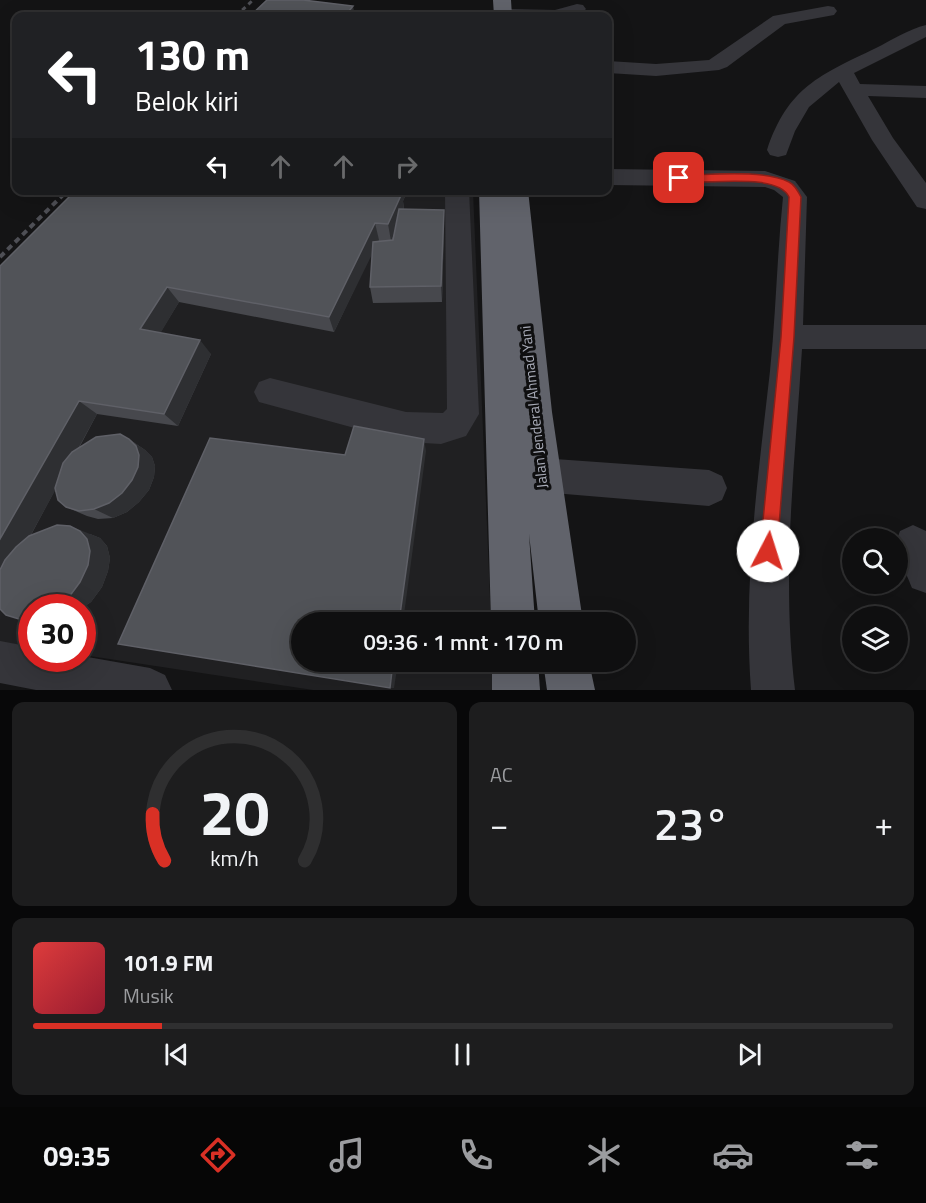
<!DOCTYPE html>
<html lang="id">
<meta charset="utf-8">
<style>
:root{--surface:#0f0f10;--page:#1d1d1e;--text:#f1f3f6;--muted:#9b9c9f;--line:#2f2f30;--accent:#d93025}
body{margin:0;font-family:"Titillium Web",sans-serif;background:var(--page);color:var(--text);height:100vh;display:flex;flex-direction:column;font-size:22px;white-space:nowrap}
*{box-sizing:border-box;margin:0}
p{font-size:20px;color:var(--muted)}
.icon{flex:none;width:33px;height:33px;fill:none;stroke:currentColor;stroke-width:2;stroke-linecap:round;stroke-linejoin:round}
.map{position:relative;height:690px;overflow:hidden}
.sheet{display:flex;flex-direction:column;gap:12px;padding:12px;background:#080809;flex:1}
.sheet>*{flex:none}
.banner{position:absolute;left:12px;top:12px;width:600px;height:183px;border-radius:12px;box-shadow:0 6px 24px #0002,0 0 0 2px var(--line);background:#202124;color:#fff;overflow:hidden}
.fabs{position:absolute;left:842px;top:528px;display:grid;gap:12px}
.fabs a{display:grid;place-items:center;width:66px;height:66px;border-radius:50%;background:var(--surface);box-shadow:0 6px 24px #0002,0 0 0 2px var(--line);font-size:30px}
.speed{position:absolute;left:18px;top:594px;display:flex;gap:12px;font-size:30px;font-weight:700;text-align:center}
.speed>*{display:grid;place-content:center;width:78px;height:78px;border-radius:50%;background:var(--surface);box-shadow:0 6px 24px #0002,0 0 0 2px var(--line);line-height:1}
.speed .limit{border:9px solid #d22;background:#fff;color:#111}
.pin{position:absolute;display:grid;place-items:center;width:51px;height:51px;color:#fff;margin:-26px;border-radius:12px;box-shadow:0 3px 9px #0006}
.me{position:absolute;width:66px;margin:-33px;rotate:5deg;stroke-linejoin:round;filter:drop-shadow(0 0 4px #0008)}
.turn{display:flex;align-items:center;gap:21px;height:126px;padding:0 24px;font-size:27px}
.turn .icon{width:78px;height:78px;stroke-width:2.5}
.turn b{display:block;font-size:42px;line-height:51px}
.lanes{display:flex;align-items:center;height:57px;padding:0 24px;background:#0003;justify-content:center;gap:30px;direction:ltr}
.lanes .off{opacity:.35}
.big{font-size:45px;font-weight:600;line-height:1.1}
.sheet .tile{flex:1;display:flex;flex-direction:column;justify-content:center;gap:9px;min-width:0;padding:0 21px;border-radius:12px;background:var(--page)}
.sheet .dial{align-items:center;gap:0}
.dial svg{height:156px;overflow:visible;fill:none;stroke:var(--line);stroke-width:7;stroke-linecap:round;text-anchor:middle}
.dial text{fill:var(--text);stroke:none}
.song{display:flex;align-items:center;gap:18px}
.cover{width:72px;height:72px;border-radius:9px;background:linear-gradient(135deg,hsl(0 70% 55%),hsl(350 70% 35%))}
.played{height:6px;border-radius:3px;background:linear-gradient(90deg,var(--accent) 15%,var(--line) 15%)}
.keys{display:flex;justify-content:space-around;direction:ltr}
.heat{display:flex;justify-content:space-between;align-items:center;font-size:33px;direction:ltr}
.sheet .tiles{flex:1;display:grid;gap:12px;grid-template-columns:1fr 1fr}
.tile:last-child{grid-column:span 2}
.trip{position:absolute;left:291px;top:612px;width:345px;height:60px;border-radius:30px;background:var(--surface);box-shadow:0 6px 24px #0002,0 0 0 2px var(--line);font-weight:600;line-height:60px;text-align:center}
.tabs{display:flex;height:96px;justify-content:space-around;align-items:center;background:#060606;color:var(--muted)}
.tabs .icon{width:42px;height:42px}
.tabs .active{color:var(--accent)}
.tabs b{font-size:27px;color:var(--text)}
.map>svg:first-child{display:block}
</style>
<div class="map">
<svg width="926" height="690" viewBox="0 0 926 690">
<rect width="100%" height="100%" fill="#141415"/>
<!-- built -->
<path fill="#202022" d="M104,191H473L491,622H302V662H493L494,690H313L83,655L82,608H32L31,647L0,642V299Z"/>
<g fill="none" stroke-linecap="round" stroke-linejoin="round">
<!-- minor -->
<g fill="#35353a" fill-rule="evenodd">
<path d="M577,4L583,5L586,9C575,22 513,16 495,16L493,14L496,10L502,9L555,10Z"/>
<path d="M828,6L834,7L837,11L834,15L785,24L727,67L719,70L656,76L608,73V61L656,64L709,60L773,16Z"/>
<path d="M926,25V37L854,73L860,84L926,86V98L868,96L893,138L926,183V209L917,207L872,140L839,82L809,107L795,131L786,155L778,157L770,155L767,150C788,87 820,75 876,48C892,40 909,29 926,25Z"/>
<path d="M608,169L765,171L795,181L807,197L803,325H926V349H802C795,465 781,574 795,690H751C743,582 758,478 770,371C776,313 777,255 783,197L774,190L765,187L608,185Z"/>
<path d="M445,190H469L479,414L466,436L441,444L406,442L259,402L254,392L259,382L270,378L406,412L443,413L447,409Z"/>
<path d="M541,458L709,470L722,476L727,488L722,500L709,506L541,492L529,487L524,475L529,463Z"/>
<path d="M913,525L926,531V593L912,588C905,569 892,549 900,531Z"/>
<path d="M0,641L32,647V658H82V656L150,668L165,675L172,690H36L0,683Z"/>
</g>
<!-- highway -->
<g fill="#61636b" fill-rule="evenodd">
<path d="M493,0H511L512,16H494Z"/>
<path d="M479,190H528L552,412L583,622H539L529,534L535,622H491Z"/>
<path d="M492,662H538L540,690H492Z"/>
<path d="M543,662H589L595,690H547Z"/>
</g>
<!-- rail-far1 -->
<path stroke="#4e4f55" stroke-width="3" stroke-dasharray="4.5 4" stroke-linecap="butt" d="M236,16L253,0"/>
<!-- rail -->
<path stroke="#4e4f55" stroke-width="4" stroke-dasharray="6 4.5" stroke-linecap="butt" d="M0,257L68,190"/>
</g>
<!-- wall -->
<path fill="#47484d" d="M76,190H408L403,201L404,209L444,227L442,302L373,303L370,287L372,252L334,332L179,302L160,333L211,354L178,426L97,414L79,448L129,439L145,450L152,457L155,466L154,477L149,490L139,502L127,512L113,518L98,519L87,516L66,507L55,490L31,535L90,534L100,538L107,546L110,558L108,571L102,587L91,602L82,608H32V621L19,619Z"/>
<!-- shaded-wall -->
<g fill="#2e2f32">
<path d="M353,6L355,16H345Z"/>
<path d="M398,190H408L403,201L404,210L391,241L388,224Z"/>
<path d="M444,210V227L442,302L441,286Z"/>
<path d="M375,223L379,240L334,332L329,317Z"/>
<path d="M167,287L179,302L154,344L140,329Z"/>
<path d="M200,340L211,354L178,426L164,414Z"/>
<path d="M79,401L97,414L0,591V539Z"/>
<path d="M129,439L145,450L152,457L155,466L154,477L149,490L139,502L127,512L113,518L94,509Z"/>
<path d="M424,439L426,451L403,622H399Z"/>
<path d="M70,526L100,538L107,546L110,558L108,571L102,587L91,602L82,608H56Z"/>
<path d="M393,662H398L394,688H390Z"/>
</g>
<!-- building -->
<g fill="#515358" stroke="#5f6067" stroke-width="1.5">
<path d="M267,0H303L353,6L345,16H250Z"/>
<path d="M76,190H398L397,192L402,193L388,224L375,223L329,317L167,287L140,329L200,340L164,414L79,401L0,539V266Z"/>
<path d="M399,209L444,210L441,286L370,287L373,242L393,240Z"/>
<path d="M354,426L424,439L399,622H302V662H393L390,688L118,644L210,438L345,455Z"/>
<path d="M120,434L129,439L136,446L139,455L138,467L132,480L122,493L109,503L94,509L79,511L66,507L58,500L55,488L63,463L72,452L96,437Z"/>
<path d="M57,525L70,526L80,531L87,539L90,551L88,565L80,582L69,597L56,608H32V618L19,619L6,615L0,609V570L5,560L16,547L29,536Z"/>
</g>
<!-- route -->
<path fill="#d93025" stroke="#8d1f18" stroke-width="1.5" d="M679,175C710,175 762,169 789,182C795,185 798,191 801,197L794,337L777,551L774,557L768,560L762,557L760,551L781,337L789,197C777,171 701,186 676,181V176Z"/>
<g text-anchor="middle" stroke-width="6" stroke-linejoin="round" paint-order="stroke">
<!-- street labels -->
<g font-size="15" fill="#a6a9b5" stroke="#0f0f10">
<text transform="translate(534 407) rotate(-96)" y="5">Jalan Jenderal Ahmad Yani</text>
</g>
</g>
</svg>
<div class="fabs">
<a><svg class="icon" aria-label="search" viewBox="0 0 24 24"><circle cx="10" cy="10" r="6"/><path d="M15 15l6 6"/></svg></a>
<a><svg class="icon" aria-label="layers" viewBox="0 0 24 24"><path d="M12 4l9 5-9 5-9-5zM3 14l9 5 9-5"/></svg></a>
</div>
<div class="speed"><div class="limit">30</div></div>
<div class="pin" style="left:679px;top:178px;background:#d93025"><svg class="icon" aria-label="arrive" viewBox="0 0 24 24"><path d="M6 21V4h12l-3 4 3 4H6"/></svg></div>
<svg class="me" style="left:768px;top:551px" viewBox="-20 -20 40 40"><circle r="19" fill="#fff"/><path d="M0-13L10 11 0 6-10 11z" fill="#d93025"/></svg>
<div class="trip">09:36 · 1 mnt · 170 m</div>
<div class="banner">
<div class="turn"><svg class="icon" aria-label="left" viewBox="0 0 24 24"><path d="M17 20v-9H6M10 6l-5 5 5 5"/></svg><div><b>130 m</b>Belok kiri</div></div>
<div class="lanes"><svg class="icon" aria-label="left" viewBox="0 0 24 24"><path d="M17 20v-9H6M10 6l-5 5 5 5"/></svg><svg class="icon off" aria-label="ahead" viewBox="0 0 24 24"><path d="M12 20V5M6 11l6-6 6 6"/></svg><svg class="icon off" aria-label="ahead" viewBox="0 0 24 24"><path d="M12 20V5M6 11l6-6 6 6"/></svg><svg class="icon off" aria-label="right" viewBox="0 0 24 24"><path d="M7 20v-9h11M14 6l5 5-5 5"/></svg></div>
</div>
</div>
<section class="sheet">
<div class="tiles">
<div class="tile dial"><svg viewBox="0 0 100 80">
<path d="M14 69A42 42 0 1 1 86 69"/>
<path d="M14 69A42 42 0 0 1 8 45" stroke="#d93025"/>
<text x="50" y="56" font-size="32" font-weight="700">20</text>
<text x="50" y="72" font-size="11">km/h</text>
</svg></div>
<div class="tile"><p>AC</p>
<div class="heat"><a>−</a><b class="big">23°</b><a>+</a></div>
</div>
<div class="tile">
<div class="song"><i class="cover"></i><div><b>101.9 FM</b><p>Musik</p></div></div>
<div class="played"></div>
<div class="keys"><svg class="icon" aria-label="previous" viewBox="0 0 24 24"><path d="M18 5L8 12l10 7zM5 5v14"/></svg><svg class="icon" aria-label="pause" viewBox="0 0 24 24"><path d="M8 5v14M16 5v14"/></svg><svg class="icon" aria-label="next" viewBox="0 0 24 24"><path d="M6 5l10 7-10 7zM19 5v14"/></svg></div>
</div>
</div>
</section>
<nav class="tabs">
<b>09:35</b>
<svg class="icon active" aria-label="directions" viewBox="0 0 24 24"><path d="M12 3l9 9-9 9-9-9zM9 14v-3h6M13 9l2 2-2 2"/></svg>
<svg class="icon" aria-label="music" viewBox="0 0 24 24"><path d="M9 18V5l10-2v13"/><circle cx="6" cy="18" r="3"/><circle cx="16" cy="16" r="3"/></svg>
<svg class="icon" aria-label="phone" viewBox="0 0 24 24"><path d="M5 4h4l2 5-3 2q2 4 5 5l2-3 5 2v4C11 20 4 13 5 4z"/></svg>
<svg class="icon" aria-label="climate" viewBox="0 0 24 24"><path d="M12 3v18M4 7l16 10M4 17L20 7"/></svg>
<svg class="icon" aria-label="car" viewBox="0 0 24 24"><path d="M5 17H2v-5l4-1 3-4h7l3 4 3 1v5h-3M9 17h6M6 11h13"/><circle cx="7" cy="17" r="2"/><circle cx="17" cy="17" r="2"/></svg>
<svg class="icon" aria-label="filters" viewBox="0 0 24 24"><path d="M4 7h16M4 17h16"/><circle cx="9" cy="7" r="2"/><circle cx="15" cy="17" r="2"/></svg>
</nav>
